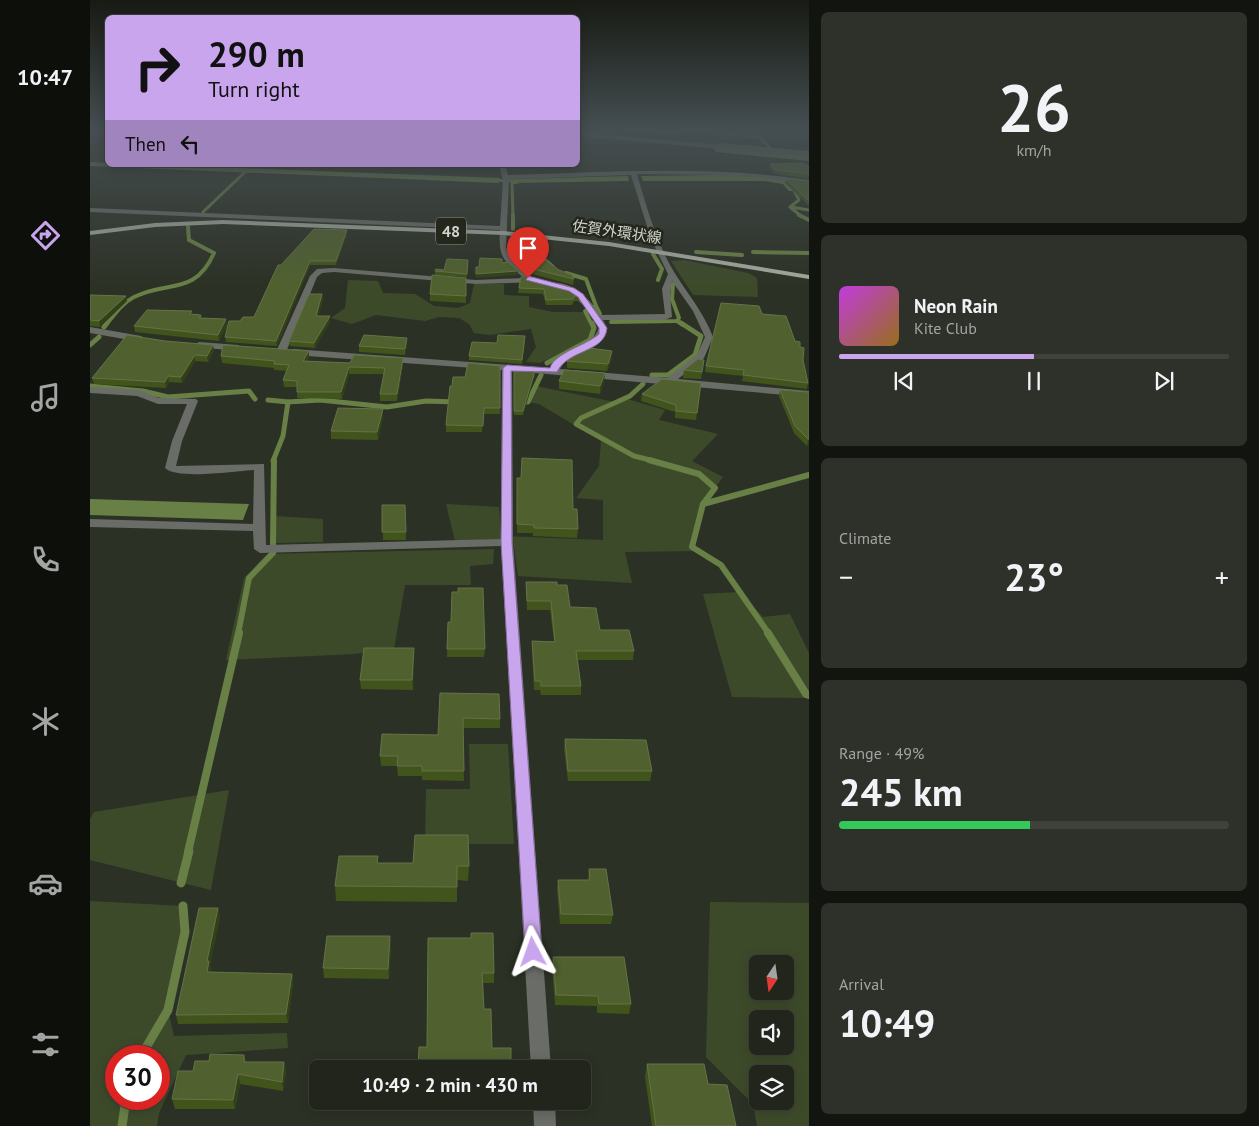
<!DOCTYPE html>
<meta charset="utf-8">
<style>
:root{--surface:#21251c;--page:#2d3129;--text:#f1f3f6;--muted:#a2a5a3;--line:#3e423b;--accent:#c9a5ee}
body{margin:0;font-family:"PT Sans","Noto Sans JP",sans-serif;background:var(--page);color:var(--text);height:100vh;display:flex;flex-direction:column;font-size:19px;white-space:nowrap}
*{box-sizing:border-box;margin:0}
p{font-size:16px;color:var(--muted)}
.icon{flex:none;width:28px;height:28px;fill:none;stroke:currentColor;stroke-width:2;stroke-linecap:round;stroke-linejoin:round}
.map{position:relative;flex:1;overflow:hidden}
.side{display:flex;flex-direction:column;gap:12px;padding:12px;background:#12140f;width:450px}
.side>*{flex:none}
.hud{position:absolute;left:15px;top:15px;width:475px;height:152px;border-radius:8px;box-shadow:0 2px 12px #0003,0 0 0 1px var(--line);background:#c9a5ee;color:#111;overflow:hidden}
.needle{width:32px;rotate:193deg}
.buttons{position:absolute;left:659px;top:955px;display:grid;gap:10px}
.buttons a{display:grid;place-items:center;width:45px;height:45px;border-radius:8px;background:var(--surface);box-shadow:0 2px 12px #0003,0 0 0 1px var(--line);font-size:25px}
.speed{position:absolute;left:15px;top:1045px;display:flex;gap:10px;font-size:25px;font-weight:700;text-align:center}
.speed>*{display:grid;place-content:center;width:65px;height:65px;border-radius:50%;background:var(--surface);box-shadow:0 2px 12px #0003,0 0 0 1px var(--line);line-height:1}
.speed .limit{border:8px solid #d22;background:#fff;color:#111}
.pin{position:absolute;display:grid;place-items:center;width:42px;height:42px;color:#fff;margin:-51px -21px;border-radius:50% 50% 50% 0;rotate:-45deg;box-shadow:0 0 5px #0007}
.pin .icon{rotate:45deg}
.me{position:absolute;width:55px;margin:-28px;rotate:356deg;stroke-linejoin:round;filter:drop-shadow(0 0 4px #0008)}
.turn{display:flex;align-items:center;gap:18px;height:105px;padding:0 20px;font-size:22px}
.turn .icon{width:65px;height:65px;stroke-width:2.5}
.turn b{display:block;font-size:35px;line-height:42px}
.then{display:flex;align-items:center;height:48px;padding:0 20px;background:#0003;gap:10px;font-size:19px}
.big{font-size:38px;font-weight:800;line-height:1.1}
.side .card{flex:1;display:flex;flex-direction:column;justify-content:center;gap:8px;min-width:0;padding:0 18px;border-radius:8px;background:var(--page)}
.side .dial{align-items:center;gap:0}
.dial b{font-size:65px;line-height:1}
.song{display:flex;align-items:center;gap:15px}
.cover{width:60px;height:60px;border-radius:8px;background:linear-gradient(135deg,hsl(290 70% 55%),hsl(40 70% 35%))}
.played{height:5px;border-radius:2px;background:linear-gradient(90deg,var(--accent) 50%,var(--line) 50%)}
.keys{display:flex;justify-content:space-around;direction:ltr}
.heat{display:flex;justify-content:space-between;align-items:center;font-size:28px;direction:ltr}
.charge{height:8px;border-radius:4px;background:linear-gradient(90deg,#34c759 49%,var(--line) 0)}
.trip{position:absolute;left:219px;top:1060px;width:282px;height:50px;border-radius:8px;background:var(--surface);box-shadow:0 2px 12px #0003,0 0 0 1px var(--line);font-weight:800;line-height:50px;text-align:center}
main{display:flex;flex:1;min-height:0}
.menu{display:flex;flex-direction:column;width:90px;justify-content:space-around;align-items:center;background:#0d0f0b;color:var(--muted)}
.menu .icon{width:35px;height:35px}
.menu .active{color:var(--accent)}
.menu b{font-size:22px;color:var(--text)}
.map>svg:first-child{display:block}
</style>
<main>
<nav class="menu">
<b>10:47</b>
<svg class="icon active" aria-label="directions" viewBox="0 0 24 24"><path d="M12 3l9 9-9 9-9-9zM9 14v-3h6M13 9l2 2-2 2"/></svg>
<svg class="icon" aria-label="music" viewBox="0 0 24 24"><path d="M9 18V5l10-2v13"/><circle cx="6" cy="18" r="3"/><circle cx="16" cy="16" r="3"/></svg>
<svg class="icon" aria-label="phone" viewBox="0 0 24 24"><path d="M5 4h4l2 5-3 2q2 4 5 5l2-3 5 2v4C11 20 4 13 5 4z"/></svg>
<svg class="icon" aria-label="climate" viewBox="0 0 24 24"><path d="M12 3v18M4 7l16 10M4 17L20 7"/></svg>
<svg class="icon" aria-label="car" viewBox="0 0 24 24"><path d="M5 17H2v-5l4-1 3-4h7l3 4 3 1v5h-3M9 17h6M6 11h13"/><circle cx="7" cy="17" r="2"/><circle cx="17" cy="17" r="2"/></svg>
<svg class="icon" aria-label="filters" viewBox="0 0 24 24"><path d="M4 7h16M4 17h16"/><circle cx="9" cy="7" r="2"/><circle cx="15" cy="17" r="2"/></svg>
</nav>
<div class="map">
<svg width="719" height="1126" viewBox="0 0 719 1126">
<rect width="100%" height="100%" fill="#2c3125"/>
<!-- green -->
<g fill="#3d4a2a" fill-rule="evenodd">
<path d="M594,260L658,273L667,278L668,297L603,295L581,261Z"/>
<path d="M258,280L288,281L293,293L325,294L344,306L368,308L380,303L384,284H414V295L439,296V307L463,312H493L503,329L498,339L450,363L436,362L446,347L441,329L400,335L384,333L379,324L369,318L349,317L335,321L286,315L262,324L241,318L255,308Z"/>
<path d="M446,386L525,402L534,398L575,410L569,420L628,434L602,461L633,477L613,504L602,547L609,551L535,552L542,583L428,576L423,539L365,541L356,504L409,507L411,536L513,540V500L486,498L509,466L511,441L449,404L438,402Z"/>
<path d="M184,516L233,519V542L186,543Z"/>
<path d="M404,549L403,564L380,566L381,585H315L304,649L264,654L136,660L154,578L177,554Z"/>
<path d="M650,592L673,617L700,614L719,653V698L642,697L613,594Z"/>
<path d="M379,744H418L424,844H335L336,789H380Z"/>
<path d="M139,790L121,890L0,860V819L4,812Z"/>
<path d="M0,901L93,906L95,932L78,1010L84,1036L197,1033L198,1048L96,1055L69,1113L67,1126H0ZM26,1056H69V1099H26Z"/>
<path d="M620,902L719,903V1126H667L663,1104L616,1057ZM668,964H695V991H668ZM668,1019H695V1046H668ZM668,1074H695V1101H668Z"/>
</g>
<!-- water -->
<g fill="#687f45">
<path d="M0,162L17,163L18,165H71L410,178L408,183L0,166Z"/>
<path d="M617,175C648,176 691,170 715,190L699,191L693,184L675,181H553L551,176Z"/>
<path d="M538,176L539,181L422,183L423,179Z"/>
<path d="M0,499L159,504L153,520L0,515Z"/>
</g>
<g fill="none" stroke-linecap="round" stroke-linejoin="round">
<!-- stream-far5 -->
<g stroke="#687f45" stroke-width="3">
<path d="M533,129L588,133L586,130L629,131L630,134L669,137L682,150"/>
<path d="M401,180L431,181"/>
<path d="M703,188L709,200L700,207L711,216"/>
<path d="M701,207L719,210"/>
<path d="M113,212L156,171"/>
<path d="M423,216L422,183L428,182"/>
</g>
<!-- stream-far4 -->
<g stroke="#687f45" stroke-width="4">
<path d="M423,215V229"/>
<path d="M709,215L719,220"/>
<path d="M423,238L424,246L440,247L463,267"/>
<path d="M606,252L652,255"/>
<path d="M663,252L719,253"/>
<path d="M563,254L572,269L568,280"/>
<path d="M476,273L496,279L506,306L495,311L502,325"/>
<path d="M506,306L510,314"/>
<path d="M587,321L593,325"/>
<path d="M521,322L587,321L589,318L582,299L583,284"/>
<path d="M16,325C24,315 32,303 44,297C78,280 105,296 124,253L99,240L98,227"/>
</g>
<!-- stream-far3 -->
<g stroke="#687f45" stroke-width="5">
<path d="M14,327L17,323"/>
<path d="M0,345L9,337"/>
<path d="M457,363L500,340L504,328L502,323"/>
<path d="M562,375H578L605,355L611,336L591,323"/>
<path d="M553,384L540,396L491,418L486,424L544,456L564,461"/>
<path d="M0,386L53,391L78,397L159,391L165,399"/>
<path d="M178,400L198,402L193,436L183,461"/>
<path d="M198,402L230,400L297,407L336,401L366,402"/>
<path d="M428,402H438L451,375"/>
</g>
<!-- stream-far2 -->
<g stroke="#687f45" stroke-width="6">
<path d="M559,460L609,474L625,488L613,504"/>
<path d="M183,544L184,460"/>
<path d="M148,634L159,578L183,553"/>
<path d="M679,634L631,565L602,547L613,504L719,475"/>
</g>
<!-- stream-far1 -->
<g stroke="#687f45" stroke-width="8">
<path d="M678,633L716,694L719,695"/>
<path d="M98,852L149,633"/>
</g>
<!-- stream -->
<g stroke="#687f45" stroke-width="9">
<path d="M91,883L99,851"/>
<path d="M51,1056L78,1010L95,932L93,906"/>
<path d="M32,1126L36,1099"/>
</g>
<!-- river -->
<path fill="#687f45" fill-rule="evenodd" d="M632,143L719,151V161L626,152L623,148L626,144Z"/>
<!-- minor -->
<g fill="#6a6d67" fill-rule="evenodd">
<path d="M488,132L719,153V157L488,136Z"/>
<path d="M409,165H415L418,175C519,172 619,165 719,180V184L645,175L547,174C556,205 565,237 580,265C594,290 613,310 623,337L614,358L588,379L719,391V397L422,371L423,542L461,1069H441L411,546L170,553L164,549L163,531L0,527V519L163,524L164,470C146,471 87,480 75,468L82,441L97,404H68L47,396L0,393V387L49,390L69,398L106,399L108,401L92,441L86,466L174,464L176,545L411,539L412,370L203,355L198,352L203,349L461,368C471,347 501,350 509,328C498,307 485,294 462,287V283C482,281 501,300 510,315L575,314L572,289L578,274L561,239L541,175L419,179L416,247L421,259L443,278H449V282L386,284L244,272L232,273L227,277L196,352L191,355L186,352L220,276L227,269L244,268L386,280L434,278C414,261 408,258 410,230L0,212V208L410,226L413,180ZM582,281L603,311L615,337L607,355L577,378L470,369C480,348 509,355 517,328L513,320H574L582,317L580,294Z"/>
<path d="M0,327L51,336L55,339L51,342L0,333Z"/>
<path d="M109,342L148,345L152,348L148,351L106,347L105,345Z"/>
<path d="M443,1101H465L466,1126H444Z"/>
</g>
<!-- major -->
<path fill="#a4aa9d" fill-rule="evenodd" d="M133,220L414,231L519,242L719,275V279L519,246L414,235L133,224L65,227L0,235V231L65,223Z"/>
</g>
<!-- wall -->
<g fill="#41541c">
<path d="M680,164L719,166V179L686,174L679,168Z"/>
<path d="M696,179L719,181V206L695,183Z"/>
<path d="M257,234L246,265H220L187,346L136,342L135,337L150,321L164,317L191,265Z"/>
<path d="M430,259L469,270L484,279L483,285L443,274L430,264Z"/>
<path d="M378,260L377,277L345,275V271L354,270Z"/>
<path d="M431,277L489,296V301H484L482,305H456L453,294L428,293L429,288Z"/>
<path d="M376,278V303L340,301V294Z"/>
<path d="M232,294L233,299L228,316H240V322L225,348L200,346L199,341Z"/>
<path d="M0,295L36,296L37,301L10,327L0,326Z"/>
<path d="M102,314L111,315L112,318L137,326L129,341L45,332L44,326Z"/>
<path d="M672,314L705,341L710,347L718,383L717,389L652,381L653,376L615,372L616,366Z"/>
<path d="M435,340L432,364L379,360V356L407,343Z"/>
<path d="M317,344L315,355L269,352V346Z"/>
<path d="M124,350L118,362L105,361L92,383L79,382L76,388L4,384L2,378Z"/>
<path d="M522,351V358L517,371L477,368V361Z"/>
<path d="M131,356L219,358L217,361L260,363L313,358V365L307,401H290V394L294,374H259L252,399L207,398V387H194L193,380L196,371L184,370V368L132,363Z"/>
<path d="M614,360L611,379L593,378L594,370Z"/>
<path d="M410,366V414H393L392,432H356V425L362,386L375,377Z"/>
<path d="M424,369L445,371V375L433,415H424Z"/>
<path d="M515,373L514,381L510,394L469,389V381Z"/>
<path d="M611,383L606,420L585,418V412L551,401L552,394Z"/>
<path d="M690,390L719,392V446H717L704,433L689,396Z"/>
<path d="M293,409V417L288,440L241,439V431Z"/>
<path d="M427,478L483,509L488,529L487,538L443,536V533H427Z"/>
<path d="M292,505H315L316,540H293Z"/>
<path d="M436,582L467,585L480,607L510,630L544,651L543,660H488L491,686V695H451L450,690H444L442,650V641H464L460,610H437L436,591Z"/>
<path d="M368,592L395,649L394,657H357L358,622H361Z"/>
<path d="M324,658L323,690L271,689L270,680Z"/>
<path d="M350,693L410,719V728H373L374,781L332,780V776H308L307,766H291L290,756L348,735Z"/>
<path d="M475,739L562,771L560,781H478L474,749Z"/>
<path d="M288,856V863L379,866L378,881L367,880V902L246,901L245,886Z"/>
<path d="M499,869L523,915L521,924H470L467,890L468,880H498Z"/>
<path d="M128,908L130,917L120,964L121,972L202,974L203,983L198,1023L88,1024L86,1015Z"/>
<path d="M338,938L404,973V983H393L394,1009L402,1048L421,1064L337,1047Z"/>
<path d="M301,946L299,979L234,978L233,968Z"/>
<path d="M463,957L541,1004L539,1014L507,1013V1006L465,1005L462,966Z"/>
<path d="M154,1055L156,1062H194L196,1072L193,1091L150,1084L145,1109H85L82,1099L119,1061Z"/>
<path d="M557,1064L618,1084L646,1126H562L555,1077Z"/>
<path d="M327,1101H436L435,1110L328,1109Z"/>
</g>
<!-- shaded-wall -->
<g fill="#324018">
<path d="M257,230V234L246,265V261Z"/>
<path d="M220,261V265L187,346L186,341Z"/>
<path d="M428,271V275L386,278V274Z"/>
<path d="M232,294L233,299L227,322L226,316Z"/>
<path d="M36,296L37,301L10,327L9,321Z"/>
<path d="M240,316V322L225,348L224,343Z"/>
<path d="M136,319L137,326L129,341L128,335Z"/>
<path d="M317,338V344L315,355V349Z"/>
<path d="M123,345L124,350L118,362L117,356Z"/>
<path d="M219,351V358L213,368V361Z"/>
<path d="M522,351V358L517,371L518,364Z"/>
<path d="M105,355V361L92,383L91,377Z"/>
<path d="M313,358V365L307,401V394Z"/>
<path d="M259,367V374L252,399L251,392Z"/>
<path d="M445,371V375L433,415V411Z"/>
<path d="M515,373L514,381L510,394V386Z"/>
<path d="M78,376L79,382L76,388L75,382Z"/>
<path d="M293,409V417L288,440L287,432Z"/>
<path d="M718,439H719V446H717Z"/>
<path d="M324,648V658L323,690L322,680Z"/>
<path d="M128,908L130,917L120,964L121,970L119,981L117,972V961Z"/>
<path d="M300,936L301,946L299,979L298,969Z"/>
<path d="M202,974L203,983L198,1023L196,1014Z"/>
<path d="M194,1062L196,1072L193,1091L192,1082Z"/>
<path d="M148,1074L150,1084L145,1109L143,1100Z"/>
</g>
<!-- building -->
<g fill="#50612f" stroke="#647348">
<path d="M713,163L719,166V174L686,170L680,164Z"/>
<path d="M696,179L719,181V201Z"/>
<path d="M224,229L257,230L246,261H220L186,341L135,337L139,321H150L153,317H164L188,265H191Z"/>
<path d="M450,256L469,270L482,275L484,279L443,269L430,259Z"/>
<path d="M390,258L412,259V263L418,262L428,271L386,274V267H389Z"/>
<path d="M357,259L378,260L377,274L345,271L346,269L354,270Z"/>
<path d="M342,275L376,278V296L340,294Z"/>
<path d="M431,277H439L479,287L489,296H484L483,299L456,300L454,289L429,288Z"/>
<path d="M219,294H232L226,316H240L224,343L199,341Z"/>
<path d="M0,295L36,296L9,321L0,320Z"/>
<path d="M631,303L669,306L672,314L696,316L705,341L710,342V347L714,348L713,360L718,383L653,375L654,370L616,366Z"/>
<path d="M57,310L102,311L100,314L111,315L109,318L136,319L128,335L44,326Z"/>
<path d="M37,335L75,341L123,345L117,356L105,355L91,377L78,376L75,382L2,378Z"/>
<path d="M274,335L317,338L315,349L269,346Z"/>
<path d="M408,335L435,336L432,360L379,356L382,342L407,343Z"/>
<path d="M133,345L219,351L213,361L260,363L264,355L313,358L307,394H290L295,368L259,367L251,392H207V381L193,380L199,365L184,364L185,361L131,356Z"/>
<path d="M492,347L522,351L518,364L477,361L480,354H486Z"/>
<path d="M608,359L614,360L612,372L594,370Z"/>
<path d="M378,363L410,366V408H394L393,426L356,425L360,386H362L363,377H375Z"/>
<path d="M424,369L445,371L433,411H424Z"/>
<path d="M474,370L515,373L510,386L469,381Z"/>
<path d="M572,379L611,383L607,413L586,411V405L552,394Z"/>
<path d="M690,390L719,392V439H718L705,426Z"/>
<path d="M248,408L293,409L287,432L241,431Z"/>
<path d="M432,458L482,460L483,509H487L488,529L444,528V525L427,524V478H431Z"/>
<path d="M292,505H315L316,532H292Z"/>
<path d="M436,582H467V585H477L480,607L506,608L510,630H539L544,651H486L491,686H451V681H445L442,641L465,642L461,601H437Z"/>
<path d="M368,588H393L395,649H357L358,622H361L362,592H368Z"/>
<path d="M274,648H324L322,680H270Z"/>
<path d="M350,693L409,694L410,719L373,718L374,771H332V766H307L308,756H290L292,734L348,735Z"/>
<path d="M475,739L556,740L562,771H478Z"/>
<path d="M325,835H378L379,866H367V887L245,886L249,856H288L287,863H323Z"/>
<path d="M499,869H516L523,915L471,914L468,880H500Z"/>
<path d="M109,908H128L117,961H119L117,972L202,974L196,1014L86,1015Z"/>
<path d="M381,933H403L404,973H392L394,1009H401L402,1048H421V1064L434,1065V1069H328L329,1047H337L338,938H381Z"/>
<path d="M237,936H300L298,969L233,968Z"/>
<path d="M463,957H534L541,1004H509L508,996L466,995Z"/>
<path d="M120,1054L154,1055V1062H194L192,1082L148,1074L143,1100L82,1099L88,1071H103L105,1061H119Z"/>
<path d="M557,1064H614L618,1084L637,1085L646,1126H566Z"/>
</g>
<!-- sky -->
<linearGradient id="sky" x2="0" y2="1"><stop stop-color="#181b14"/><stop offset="0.45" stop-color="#454e51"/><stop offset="1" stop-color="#454e51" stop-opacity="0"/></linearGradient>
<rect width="719" height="287" fill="url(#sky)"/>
<!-- route -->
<path fill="#c9a5ee" stroke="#836b9b" d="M438,276L484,288L493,294L517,328C515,353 478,349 467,372L421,371L422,542L452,952L449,957L443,959L437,957L435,952L411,542L413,368L417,365L460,368C464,353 497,345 509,334V328L488,297L479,291L436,280Z"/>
<g text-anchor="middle" stroke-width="5" stroke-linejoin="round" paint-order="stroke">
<!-- far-street labels -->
<g font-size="15" fill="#d1d4cd" stroke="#23271c">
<text transform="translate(527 232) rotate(8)" y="5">佐賀外環状線</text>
</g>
<!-- shield labels -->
<rect fill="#23271c" stroke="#9da098" stroke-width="1" x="346" y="217.5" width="30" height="27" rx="4"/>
<g font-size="16" font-weight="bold" fill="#d1d4cd">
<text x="361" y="237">48</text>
</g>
</g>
</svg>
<div class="buttons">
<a><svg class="needle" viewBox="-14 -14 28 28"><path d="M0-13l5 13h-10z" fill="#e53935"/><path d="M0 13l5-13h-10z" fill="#a2a5a3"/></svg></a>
<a><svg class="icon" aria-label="sound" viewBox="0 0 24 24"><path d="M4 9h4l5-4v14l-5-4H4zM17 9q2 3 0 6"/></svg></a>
<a><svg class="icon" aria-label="layers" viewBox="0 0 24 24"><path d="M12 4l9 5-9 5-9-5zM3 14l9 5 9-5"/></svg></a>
</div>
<div class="speed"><div class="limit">30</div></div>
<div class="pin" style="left:438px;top:278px;background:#d93025"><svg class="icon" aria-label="arrive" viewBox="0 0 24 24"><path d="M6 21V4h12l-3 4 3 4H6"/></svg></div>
<svg class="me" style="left:443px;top:952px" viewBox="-20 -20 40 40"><path d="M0-17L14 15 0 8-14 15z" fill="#c9a5ee" stroke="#fff" stroke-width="4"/></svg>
<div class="trip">10:49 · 2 min · 430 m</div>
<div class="hud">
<div class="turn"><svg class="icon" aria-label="right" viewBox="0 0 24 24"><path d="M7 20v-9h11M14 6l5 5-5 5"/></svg><div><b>290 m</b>Turn right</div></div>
<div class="then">Then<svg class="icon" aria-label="left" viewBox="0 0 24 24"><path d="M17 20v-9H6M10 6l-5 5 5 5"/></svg></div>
</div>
</div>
<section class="side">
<div class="card dial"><b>26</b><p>km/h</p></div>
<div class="card">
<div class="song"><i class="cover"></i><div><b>Neon Rain</b><p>Kite Club</p></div></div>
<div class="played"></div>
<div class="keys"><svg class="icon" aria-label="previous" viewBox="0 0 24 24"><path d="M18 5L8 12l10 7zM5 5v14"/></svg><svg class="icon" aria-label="pause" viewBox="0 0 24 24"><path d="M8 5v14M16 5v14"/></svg><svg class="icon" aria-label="next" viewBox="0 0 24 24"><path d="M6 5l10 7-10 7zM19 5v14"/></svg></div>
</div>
<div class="card"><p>Climate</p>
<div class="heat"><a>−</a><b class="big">23°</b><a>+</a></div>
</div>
<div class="card"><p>Range · 49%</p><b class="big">245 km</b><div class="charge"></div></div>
<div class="card"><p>Arrival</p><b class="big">10:49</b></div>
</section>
</main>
